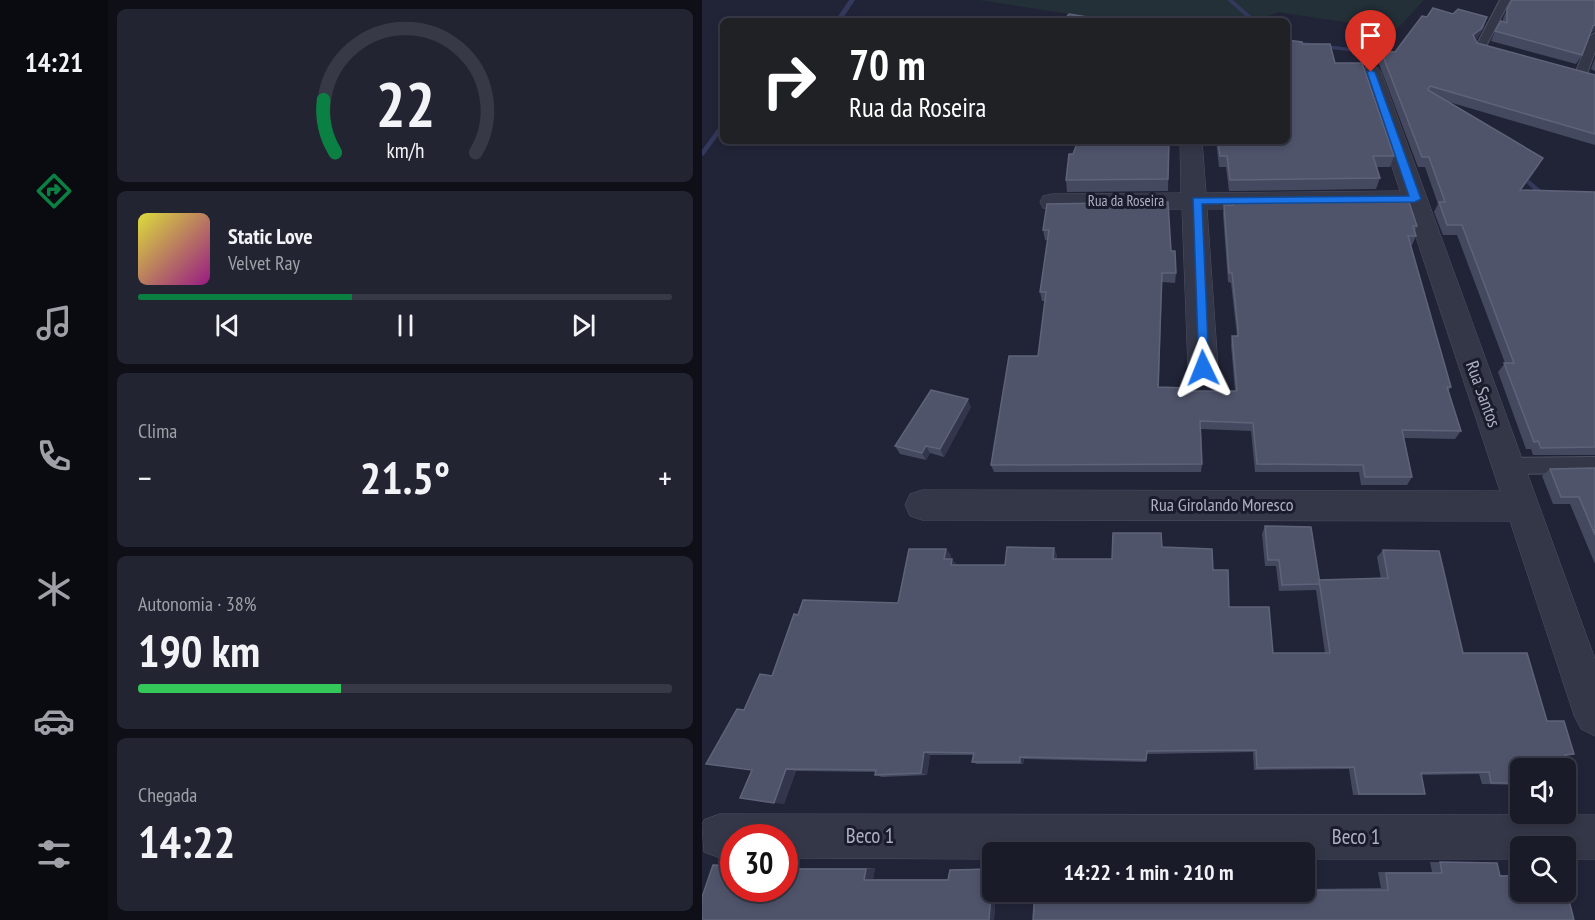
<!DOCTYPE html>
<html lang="pt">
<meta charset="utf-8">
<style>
:root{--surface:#191b29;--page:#222431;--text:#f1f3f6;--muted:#9fa1a8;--line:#373946;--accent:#0b8043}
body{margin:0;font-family:"PT Sans Narrow",sans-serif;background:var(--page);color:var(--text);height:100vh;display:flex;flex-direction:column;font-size:22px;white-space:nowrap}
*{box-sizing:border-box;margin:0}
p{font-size:20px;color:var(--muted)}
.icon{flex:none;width:33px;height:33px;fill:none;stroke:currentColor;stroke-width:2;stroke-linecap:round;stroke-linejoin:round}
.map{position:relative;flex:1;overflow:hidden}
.sheet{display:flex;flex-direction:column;gap:9px;padding:9px;background:#0e0f17;width:594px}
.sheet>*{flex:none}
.hud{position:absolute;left:18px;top:18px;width:570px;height:126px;border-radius:9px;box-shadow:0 3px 9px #0003,0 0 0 2px var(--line);background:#202124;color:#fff;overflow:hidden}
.fabs{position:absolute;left:808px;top:758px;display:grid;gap:12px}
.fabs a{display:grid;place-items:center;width:66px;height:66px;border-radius:9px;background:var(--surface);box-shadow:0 3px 9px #0003,0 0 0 2px var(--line);font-size:30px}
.speed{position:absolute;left:18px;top:824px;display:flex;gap:12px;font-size:30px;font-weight:700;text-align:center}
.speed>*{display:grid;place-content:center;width:78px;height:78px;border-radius:50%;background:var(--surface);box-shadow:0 3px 9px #0003,0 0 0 2px var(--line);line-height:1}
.speed .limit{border:9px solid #d22;background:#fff;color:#111}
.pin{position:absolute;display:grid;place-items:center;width:51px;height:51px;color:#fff;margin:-62px -26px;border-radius:50% 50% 50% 0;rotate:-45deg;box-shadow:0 0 6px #0007}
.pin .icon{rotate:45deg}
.me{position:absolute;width:66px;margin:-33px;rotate:358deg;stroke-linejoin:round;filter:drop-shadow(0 0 4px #0008)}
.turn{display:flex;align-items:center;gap:21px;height:126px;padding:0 30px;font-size:27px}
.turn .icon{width:78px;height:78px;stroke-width:2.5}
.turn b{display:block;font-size:42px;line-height:51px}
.big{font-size:45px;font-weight:700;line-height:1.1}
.sheet .card{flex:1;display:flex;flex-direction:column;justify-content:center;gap:9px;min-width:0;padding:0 21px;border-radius:9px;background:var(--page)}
.sheet .dial{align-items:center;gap:0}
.dial svg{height:156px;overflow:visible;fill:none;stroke:var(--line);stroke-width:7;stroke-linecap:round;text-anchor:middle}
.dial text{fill:var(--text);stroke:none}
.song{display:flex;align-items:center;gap:18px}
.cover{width:72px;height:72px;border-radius:9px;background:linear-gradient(135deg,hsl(60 70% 55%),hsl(310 70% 35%))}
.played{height:6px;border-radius:3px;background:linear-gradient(90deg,var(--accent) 40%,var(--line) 40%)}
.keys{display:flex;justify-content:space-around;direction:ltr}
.heat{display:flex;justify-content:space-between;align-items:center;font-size:33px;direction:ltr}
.charge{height:9px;border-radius:4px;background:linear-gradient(90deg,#34c759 38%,var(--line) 0)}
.trip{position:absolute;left:280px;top:842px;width:333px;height:60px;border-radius:9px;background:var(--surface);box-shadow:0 3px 9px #0003,0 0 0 2px var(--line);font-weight:700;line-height:60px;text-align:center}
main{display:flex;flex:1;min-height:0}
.tabs{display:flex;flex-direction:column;width:108px;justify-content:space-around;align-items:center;background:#0a0b10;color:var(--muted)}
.tabs .icon{width:42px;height:42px}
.tabs .selected{color:var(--accent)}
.tabs b{font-size:27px;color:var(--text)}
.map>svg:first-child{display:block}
</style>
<main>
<nav class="tabs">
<b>14:21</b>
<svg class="icon selected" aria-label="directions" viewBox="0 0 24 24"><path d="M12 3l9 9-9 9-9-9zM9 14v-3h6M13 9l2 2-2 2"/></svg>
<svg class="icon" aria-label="music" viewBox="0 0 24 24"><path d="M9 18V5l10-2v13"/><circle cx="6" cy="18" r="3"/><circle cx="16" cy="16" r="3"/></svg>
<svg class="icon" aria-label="phone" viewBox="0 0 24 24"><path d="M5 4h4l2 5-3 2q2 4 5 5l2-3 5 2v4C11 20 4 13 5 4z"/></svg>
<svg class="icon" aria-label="climate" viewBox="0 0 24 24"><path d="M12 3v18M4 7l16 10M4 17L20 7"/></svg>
<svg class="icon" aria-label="car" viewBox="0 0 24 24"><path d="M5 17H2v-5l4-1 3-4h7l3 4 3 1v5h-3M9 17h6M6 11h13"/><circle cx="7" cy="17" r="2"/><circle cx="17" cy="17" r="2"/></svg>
<svg class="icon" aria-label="filters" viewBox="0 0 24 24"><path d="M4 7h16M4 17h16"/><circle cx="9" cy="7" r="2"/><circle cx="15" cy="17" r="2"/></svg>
</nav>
<section class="sheet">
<div class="card dial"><svg viewBox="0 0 100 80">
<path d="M14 69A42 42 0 1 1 86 69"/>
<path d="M14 69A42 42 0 0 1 8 42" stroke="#0b8043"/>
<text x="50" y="56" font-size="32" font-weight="700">22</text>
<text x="50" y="72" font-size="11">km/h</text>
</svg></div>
<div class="card">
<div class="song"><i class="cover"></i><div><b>Static Love</b><p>Velvet Ray</p></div></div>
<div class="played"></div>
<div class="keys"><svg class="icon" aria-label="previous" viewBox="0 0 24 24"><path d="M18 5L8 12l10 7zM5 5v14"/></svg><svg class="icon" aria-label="pause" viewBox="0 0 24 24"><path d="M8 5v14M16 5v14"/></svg><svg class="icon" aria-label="next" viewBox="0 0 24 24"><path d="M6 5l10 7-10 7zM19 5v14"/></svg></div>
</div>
<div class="card"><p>Clima</p>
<div class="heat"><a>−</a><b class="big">21.5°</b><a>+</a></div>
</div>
<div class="card"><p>Autonomia · 38%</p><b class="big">190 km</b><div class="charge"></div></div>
<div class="card"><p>Chegada</p><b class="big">14:22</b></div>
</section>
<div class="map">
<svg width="893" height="920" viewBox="0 0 893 920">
<rect width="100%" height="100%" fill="#212437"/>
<!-- green -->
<path fill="#233038" d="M277,0H722L694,30L576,12L555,21H412Z"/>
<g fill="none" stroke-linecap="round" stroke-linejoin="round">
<!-- stream -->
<g fill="#33385c" fill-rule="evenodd">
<path d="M147,0H153L139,21H133Z"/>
<path d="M525,0H531L555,21H549Z"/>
<path d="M585,40L681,52L692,58L689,60L680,55L585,44Z"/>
<path d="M21,123V129L2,155L0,156V150L19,124Z"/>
<path d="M817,171L846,196V200H842L815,174L814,173Z"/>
</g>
<defs>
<g id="service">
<path d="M798,0H808L784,46L775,48L774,46Z"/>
<path d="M893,33V51L885,74L875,76L873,74L888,36Z"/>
<path d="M893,457V473L807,474L801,472L798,466L801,460L807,458Z"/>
</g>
<g id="minor">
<path d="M669,66L676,68L679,72L893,659V736L879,729L872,715L808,521L220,520L208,516L203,505L208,494L220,490L798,491L704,207L505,209L516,368L512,376L501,380L490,376L486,368L480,209L350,210L341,208L338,202L341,196L350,194L479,193L478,141H500L504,193L698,191L659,72L662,68Z"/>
<path d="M18,814L893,815V859H864V846H819V859H603V852H291V859L82,858V837H32V858H18L2,852L0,825L2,820Z"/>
</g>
</defs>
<!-- service casing -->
<use href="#service" stroke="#4f5163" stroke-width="2"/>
<!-- minor casing -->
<use href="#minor" stroke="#4f5163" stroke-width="1"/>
<!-- service -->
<use href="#service" fill="#343748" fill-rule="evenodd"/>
<!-- minor -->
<use href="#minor" fill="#343748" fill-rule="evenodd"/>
</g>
<!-- wall -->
<g fill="#454960">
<path d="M805,9L888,34L880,55L874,64L789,41L793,31L801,21V19Z"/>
<path d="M751,14L785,17L782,27L774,40L775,43L893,75V145L747,102L841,158L835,168L819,190L893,192V455H831L829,449H824L796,372L803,363L755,235H741L732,212L736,204L723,167H716L676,61L679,51L693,52L725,17Z"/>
<path d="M600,44L633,63L692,156L688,167H674L678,178L674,189L527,191L524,167H517L514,141H585Z"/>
<path d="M893,58V71L889,69Z"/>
<path d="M467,141L466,191L365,192L364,180Z"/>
<path d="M530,201L684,202L715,226L713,232L714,236L710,245H709L749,387L746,391L759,431L753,439L702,438L710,477L705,485H659L657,472H553L549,431L499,429L500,464L499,472H292L289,465L336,356L343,301H340L338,292L346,240H343L341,230L345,204L469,251L474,273L473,283L460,282L457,387L485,391H533L529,345L530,336H535L529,283L526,282L521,214L522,205H530Z"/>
<path d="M269,407L242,457L228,453L224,460L198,454L193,446Z"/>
<path d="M893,468V564L868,504H851L840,476L848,469Z"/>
<path d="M563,526L617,580L679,579L675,557L681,550L761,653L845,721L872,754L864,756L872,783L864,785V768H819V785L780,784L777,774L719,775L723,794L715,795H651L647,769L552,770L551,752L445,754L444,762L322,759L321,764H275L270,762L271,755H228L225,775L180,777L173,775L174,772L94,771L82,804L50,771L42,710L70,676L96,615L196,603L249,555L248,559L255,565H303L355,555L354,559H410L460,547L511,570L527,607L571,653H623L614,590L577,591L574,566H563L560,534Z"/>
<path d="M728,862L795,863L798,875H819V891H603V889L679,888L676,872H730Z"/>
<path d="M25,864H32V888H82V868H173L171,879H246L248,870L291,868V891H294L292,920H0V897L11,865Z"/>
</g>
<!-- shaded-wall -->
<g fill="#32354b">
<path d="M785,17L775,39L767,45L771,35Z"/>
<path d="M893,25V31L886,35L891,26Z"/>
<path d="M841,158L835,168L813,200L818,190Z"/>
<path d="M266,399L269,407L242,457L238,449Z"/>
<path d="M224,446L228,453L224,460L220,453Z"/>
<path d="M352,548L355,555L354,565L351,559Z"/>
<path d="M244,549L249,555L247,565L242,559Z"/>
<path d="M250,559L255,565H249Z"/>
<path d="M222,752L228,755L225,775L219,773Z"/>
<path d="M318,757L322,759L321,764L318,762Z"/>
<path d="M84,769L94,771L82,804L72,803Z"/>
<path d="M173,868L171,879L162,880L164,869Z"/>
<path d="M291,872V891H294L292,920H287Z"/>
</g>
<!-- building -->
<g fill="#50546b" stroke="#5f6379" stroke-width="1.5">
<path d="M810,0H893V25L891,26L880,55L793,31L799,21L805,23V9Z"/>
<path d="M731,8L751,14L756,9L785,17L779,29L771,35L775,43L893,75V134L728,86L726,90L841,158L818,190L893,192V447L839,448L836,441L832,442L802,363H812L760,225H745L737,202H743L727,157H720L679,51L693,52L720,16L725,17Z"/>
<path d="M367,14L410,21H361Z"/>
<path d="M585,40L600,42V44H628L633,63H660L692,156H671L678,178L528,180L525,156H518L516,141H585Z"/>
<path d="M376,141H467L466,179L364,180L367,154H371Z"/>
<path d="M683,200L684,202H707L715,226H711L714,236H706L749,387H745L759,431L700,430L710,477H663L661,465L555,464L551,423L498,421L500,464L289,465L307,356H336L344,292H338L347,230H341L345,204L466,202L469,251H473L474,273H460L456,387L485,388V391H535L530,336H536V329L530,273H527L522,205H531L530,201Z"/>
<path d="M229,390L266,399L238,449L224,446L220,453L193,446Z"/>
<path d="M893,468V535L877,497H859L848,469Z"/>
<path d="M563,526L609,527L618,584L580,585L577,560H566Z"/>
<path d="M411,533H459L460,547L510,549L511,570H526L527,607H567L571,653H628L617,580L686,578L681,550L737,551L761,653H825L845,721H862L872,754L863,755L872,783H864V768H819V783H789L787,772L719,773L723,794H657L652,767L555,768L554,750L445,751L444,760L318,757V762H270L272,753L222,752L219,773L173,775L174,770L84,769L72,803L38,798L50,770L4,764L35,709L42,710L58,674L70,676L92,614L96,615L101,600L196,603L207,549H244L242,559H250L249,565H303L305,547L352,548L351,559H410Z"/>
<path d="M738,862L795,863L798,876H819V891H864V889L872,920H331L333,891L686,890L684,873H740Z"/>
<path d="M11,865L32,866V888H82V869H164L162,880H246L248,870L291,869L287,920H0V897Z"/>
</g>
<!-- route -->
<path fill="#1a73e8" stroke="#114b97" stroke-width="1.5" d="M669,70L673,72L719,199L713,202L500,204L507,368L501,373L497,372L491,198L707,196L665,72Z"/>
<g text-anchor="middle" stroke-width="6" stroke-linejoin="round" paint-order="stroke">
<!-- far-street labels -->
<g font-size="15" fill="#aeb1c5" stroke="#1a1c2c">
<text x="424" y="206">Rua da Roseira</text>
</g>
<!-- street labels -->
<g font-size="18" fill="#aeb1c5" stroke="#1a1c2c">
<text transform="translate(781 394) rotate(70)" y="6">Rua Santos</text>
<text x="520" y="511">Rua Girolando Moresco</text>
</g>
<!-- near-street labels -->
<g font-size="21" fill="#aeb1c5" stroke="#1a1c2c">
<text x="168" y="843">Beco 1</text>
<text x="654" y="844">Beco 1</text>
</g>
</g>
</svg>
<div class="fabs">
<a><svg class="icon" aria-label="sound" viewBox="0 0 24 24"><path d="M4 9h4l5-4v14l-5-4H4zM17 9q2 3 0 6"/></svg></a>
<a><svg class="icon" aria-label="search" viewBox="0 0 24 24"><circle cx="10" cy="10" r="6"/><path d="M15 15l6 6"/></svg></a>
</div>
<div class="speed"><div class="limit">30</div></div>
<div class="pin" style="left:669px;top:72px;background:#d93025"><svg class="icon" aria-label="arrive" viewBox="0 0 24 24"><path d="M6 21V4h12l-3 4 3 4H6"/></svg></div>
<svg class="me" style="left:501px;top:368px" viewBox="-20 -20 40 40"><path d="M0-17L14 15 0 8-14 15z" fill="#1a73e8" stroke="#fff" stroke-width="4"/></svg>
<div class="trip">14:22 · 1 min · 210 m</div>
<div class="hud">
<div class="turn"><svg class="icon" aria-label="right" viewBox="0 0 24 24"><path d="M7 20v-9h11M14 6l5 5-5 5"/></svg><div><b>70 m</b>Rua da Roseira</div></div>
</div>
</div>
</main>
